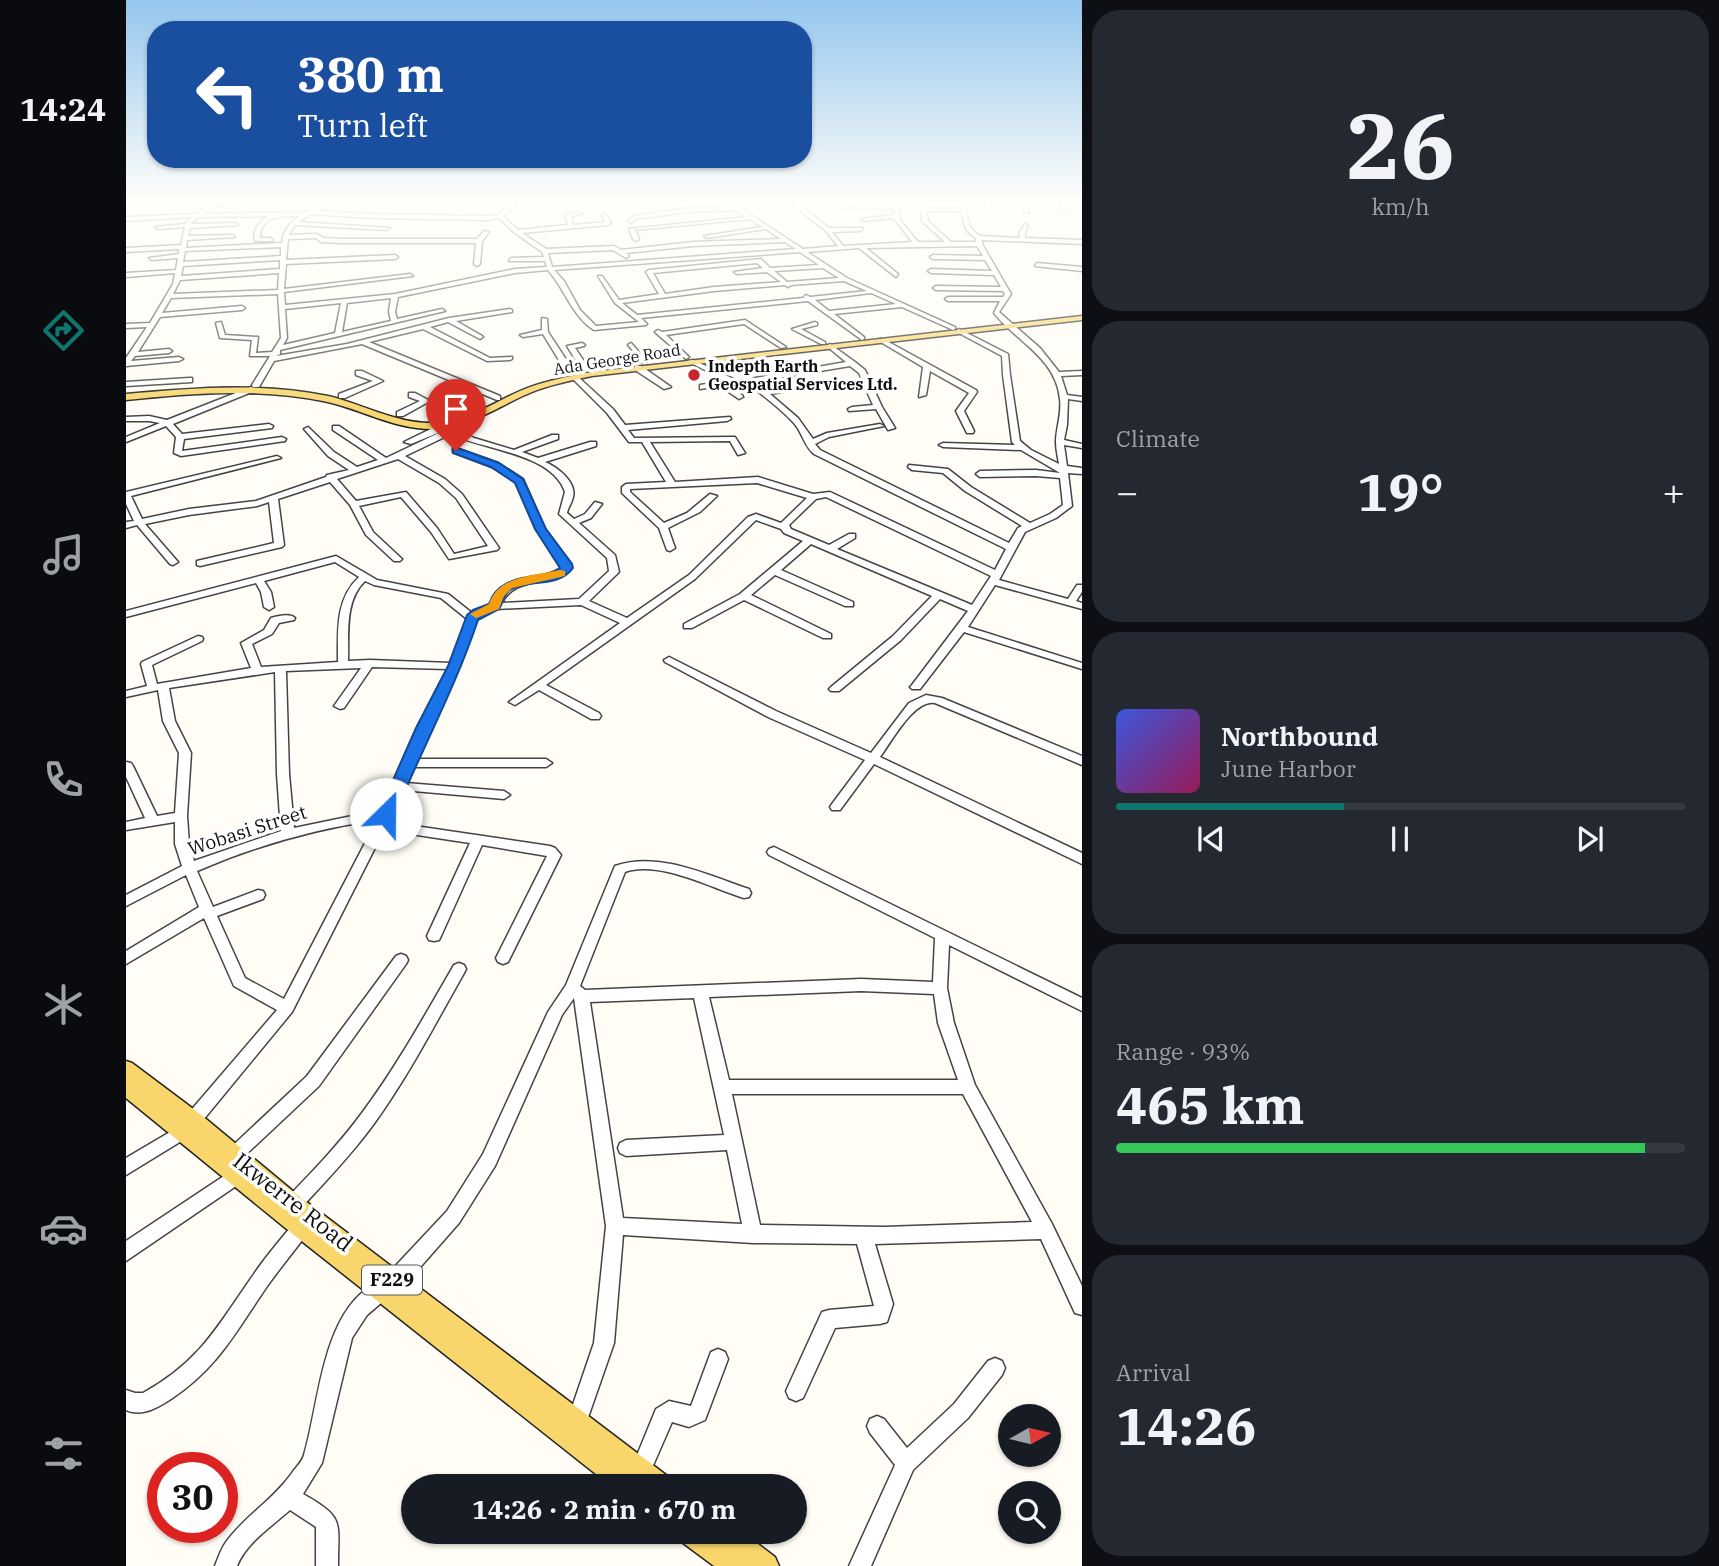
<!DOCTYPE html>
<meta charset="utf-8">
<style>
:root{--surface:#171b24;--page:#242831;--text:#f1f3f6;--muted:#9ea1a6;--line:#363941;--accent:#0f766e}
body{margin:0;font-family:"IBM Plex Serif",serif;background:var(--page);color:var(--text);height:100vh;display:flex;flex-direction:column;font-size:26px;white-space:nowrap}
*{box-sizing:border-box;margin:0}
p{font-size:23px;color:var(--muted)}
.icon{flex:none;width:38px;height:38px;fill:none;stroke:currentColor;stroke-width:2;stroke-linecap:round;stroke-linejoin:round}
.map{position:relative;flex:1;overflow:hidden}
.drawer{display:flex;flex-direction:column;gap:10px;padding:10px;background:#0d0f14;width:637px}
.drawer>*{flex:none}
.top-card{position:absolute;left:21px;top:21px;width:665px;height:147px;border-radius:28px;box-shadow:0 2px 5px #0004;background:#1a4fa0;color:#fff;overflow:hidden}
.needle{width:46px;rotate:82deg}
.buttons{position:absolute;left:872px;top:1404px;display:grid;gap:14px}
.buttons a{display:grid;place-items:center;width:63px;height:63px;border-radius:50%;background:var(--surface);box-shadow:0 2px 5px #0004;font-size:35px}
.speed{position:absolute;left:21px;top:1452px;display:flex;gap:14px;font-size:35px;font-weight:700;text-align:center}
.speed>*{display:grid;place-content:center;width:91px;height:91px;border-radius:50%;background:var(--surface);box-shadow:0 2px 5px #0004;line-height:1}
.speed .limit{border:10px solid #d22;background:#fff;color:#111}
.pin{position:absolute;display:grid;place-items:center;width:60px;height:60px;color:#fff;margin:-72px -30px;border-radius:50% 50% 50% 0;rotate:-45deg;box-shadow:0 0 7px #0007}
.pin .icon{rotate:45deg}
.me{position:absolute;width:77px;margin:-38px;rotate:23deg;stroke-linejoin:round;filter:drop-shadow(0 0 5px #0008)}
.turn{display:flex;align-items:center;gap:24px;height:147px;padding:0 35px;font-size:32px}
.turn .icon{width:91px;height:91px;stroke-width:2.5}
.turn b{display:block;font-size:49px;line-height:60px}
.big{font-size:52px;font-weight:800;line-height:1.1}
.drawer .card{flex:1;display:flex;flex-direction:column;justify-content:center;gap:10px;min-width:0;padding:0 24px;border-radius:28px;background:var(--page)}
.drawer .dial{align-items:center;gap:0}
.dial b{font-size:91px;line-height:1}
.song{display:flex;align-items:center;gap:21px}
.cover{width:84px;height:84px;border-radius:10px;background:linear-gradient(135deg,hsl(230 70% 55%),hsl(330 70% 35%))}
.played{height:7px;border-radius:4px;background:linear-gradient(90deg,var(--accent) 40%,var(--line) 40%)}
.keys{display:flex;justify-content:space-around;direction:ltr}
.heat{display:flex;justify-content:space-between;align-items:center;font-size:38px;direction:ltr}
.charge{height:10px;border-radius:5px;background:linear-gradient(90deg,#34c759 93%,var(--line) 0)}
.trip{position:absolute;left:275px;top:1474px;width:406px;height:70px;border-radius:35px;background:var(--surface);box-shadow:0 2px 5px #0004;font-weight:800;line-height:70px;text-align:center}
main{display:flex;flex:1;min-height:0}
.dock{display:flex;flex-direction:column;width:126px;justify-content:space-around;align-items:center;background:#090b0e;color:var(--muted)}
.dock .icon{width:49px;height:49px}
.dock .selected{color:var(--accent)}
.dock b{font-size:32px;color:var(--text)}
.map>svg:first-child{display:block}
</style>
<main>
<nav class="dock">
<b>14:24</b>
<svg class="icon selected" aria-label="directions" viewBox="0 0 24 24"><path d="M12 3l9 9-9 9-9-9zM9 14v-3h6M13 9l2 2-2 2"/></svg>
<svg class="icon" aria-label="music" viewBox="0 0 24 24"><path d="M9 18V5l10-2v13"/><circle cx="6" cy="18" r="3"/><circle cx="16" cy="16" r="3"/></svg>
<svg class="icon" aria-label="phone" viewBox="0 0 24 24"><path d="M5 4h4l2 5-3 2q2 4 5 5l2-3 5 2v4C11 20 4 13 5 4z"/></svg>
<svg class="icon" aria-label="climate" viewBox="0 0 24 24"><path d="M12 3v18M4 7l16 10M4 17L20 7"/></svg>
<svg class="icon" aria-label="car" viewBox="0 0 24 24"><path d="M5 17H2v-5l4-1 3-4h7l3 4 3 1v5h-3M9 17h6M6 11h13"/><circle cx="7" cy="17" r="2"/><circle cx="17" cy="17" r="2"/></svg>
<svg class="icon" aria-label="filters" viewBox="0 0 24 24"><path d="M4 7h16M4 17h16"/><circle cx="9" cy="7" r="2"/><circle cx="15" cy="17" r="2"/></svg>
</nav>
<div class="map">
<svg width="956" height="1566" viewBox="0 0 956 1566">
<rect width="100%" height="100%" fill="#fffdf5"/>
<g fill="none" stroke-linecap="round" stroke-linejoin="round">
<defs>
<g id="minor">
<path d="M25,200H53L12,205L9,203Z"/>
<path d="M88,200H94L91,203L135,204L87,206L77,214L179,212L206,200H213L191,211L245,214L362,216L372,215L383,206V200H498L389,203L388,208L377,216L392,230L442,225L439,215L453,212L456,214L445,216L447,225L479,222L476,215L479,213L485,223L482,225L396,233L420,249L488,246L495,250L567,242L655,239L640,229L581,238L578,236L636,227L624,219L509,230L513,239L510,241L507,239L503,229L620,217L609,210L562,212L509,219L505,223L502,221L507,216L562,208L605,207L596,200H602L677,249L712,246L700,231L661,200H708L706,203L672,204L703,228H737L735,231L706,232L717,246L786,242L768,218L738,221L735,219L768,215V209L718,208L768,205V200H773L774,220L792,242H819L796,221L795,210L793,209L795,200H799L800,208L840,209L844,227L851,234L855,236L894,238L893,233L899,224L902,226L899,233V238L956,240V244L856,240V244L885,294L873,312L914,348L933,372L956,371V375L935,376L941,395L956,397V401L942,399L941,425L938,440L956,444V448L938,445L941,466L956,468V474L942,473L946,506L930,518L899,532L873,580L942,599L951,585H956V592L950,601L956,603V609L869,585L842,627L956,663V669L838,632L794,689H786L784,687L786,685L842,611L814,599L775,640L713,691H705L703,689L705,687L767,636L806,596L685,544L655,570L727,602V606H719L649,575L625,595L705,634V638H697L618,600L566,628H558V624L614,594L677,541L658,533L655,529L630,520L569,579L420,685L473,713L475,716L473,719H465L413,690L389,705L383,702L494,623L455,605L370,609L356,614L351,619L334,666L303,728L290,759H420L426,763L420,767H286L280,783L378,791L384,795L378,799L276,790L262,822L424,846L429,848L435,855L382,962L377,964L372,962L370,958L421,856L356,845L315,936L313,940L308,941L303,940L301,936L344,843L258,830L166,1012L73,1125L67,1127L61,1125L59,1120L61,1115L151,1010L108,986L78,918L0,964V951L73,907L60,875L0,906V895L56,866L49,844V822L0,830V822L19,818L0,777V762L5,763L7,766L31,816L49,813L53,753L37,721L32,690L0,697V691L21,686L15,664L16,662L72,636L76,637L77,639L76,641L26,665L31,684L125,668L115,643L138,630L145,618C152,616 164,613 169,618L168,620L153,623L146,634L126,644L135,667L212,662C212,632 209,599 233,577L209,562L138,581L145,592L148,607L143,610L138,607L135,592L130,583L0,617V611L210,556L251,580L322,594L346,613C351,608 361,607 366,603C373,595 374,587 385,582C401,575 419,578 434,569L435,564L410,529L390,482L366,467L327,452V448H330L372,463L397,479L419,529L445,564L442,572C420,585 387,578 376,603L453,599L483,571L481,558L433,514L439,492C426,453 357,450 325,434L279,456L319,479L336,494L373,548L371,550L323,559L305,532L275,497L233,506L247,532L276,559L274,561H268L240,535L224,505L204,482L152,499L158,545L156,547L74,566L71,565V561L148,543L143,502L131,506L63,515L19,524L52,562L47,565L44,564L11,525L0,528V522L8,521L0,504V492L151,456L155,458L5,496L16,519L63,509L130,501L200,477L201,475L223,470L202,456L178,429L182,427L208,452L231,467L252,460L207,430V426H213L260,458L319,430L285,444L278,442L317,423L348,438L388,450L426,435H432V439L396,452L412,458L464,442H470V446L419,462C431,467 451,482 447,497C446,503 442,507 441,513L448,519L459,514L469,502L476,504L465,518L453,523L489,555L493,572L463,601L501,618L563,575L622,517L630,514L655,523L681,498L631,483L504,489V492L538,523L561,513L584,494L591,496L574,512L542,528L549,548L544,551L541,550L533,528L496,493V487L500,484L540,482L516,442H503L481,413L447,379L446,377L450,375L487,409L499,425L604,417L605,419L601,421L502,430L508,438L606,437H609L619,453L612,455L604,441L524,442L549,482L632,477L687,494L704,492L869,570L880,549L688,454C678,446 676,431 667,422C652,406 636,395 621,383L601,385L616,395L617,397L613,399L594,386L574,389V385L601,381L561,361L567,360L612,381L720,362L702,347L701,346L704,344L729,362L739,370L756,407L769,428L762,430L750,409L723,411L722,409L726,407L747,405L738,385L703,388V384H706L736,380L733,373L724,366L628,382L640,391L667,386V390L644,394L672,418L687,439L701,433L754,424L758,426L703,437L689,444L694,450L883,543L892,528L896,526L839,491L817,473L786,470L782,467L783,465L822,469L845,487L904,523L924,514L937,505L934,478L910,476L854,477L850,474L854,471L910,470L934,473L895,450L817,447L813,445L817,443L889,445L886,442L877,375L876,356L831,332L830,331L833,329L882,354L884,375L894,441L905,450L933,464C932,457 930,450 930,442C930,428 936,414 934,399C930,358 891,342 868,313L874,301H822L819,299L822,297H877L879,294L877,291L810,290L807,288L810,286L875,287L868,275L805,273L802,271L805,269L866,271L859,260L807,259L804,257L807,255L857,256L851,246L740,248L772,274L770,277L733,248L681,252L721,278L829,327V329L827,330L776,307L708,314L738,337V339L736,340L682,301L515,318L521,324L520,325L468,330C446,316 439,289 422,270L389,273L272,297L269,312L271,319L316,309L319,311L154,350V354L150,356L221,344L323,318L384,309L386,310V312L330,321L356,336L357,337L354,339L322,322L304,327L364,358L386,357V359L384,360L361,361L297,329L243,342L374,396V400H371L236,344L148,361L133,387H127L126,385L144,356H124L126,340L94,338L90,323L95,322L99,335L132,337L130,353L146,352L155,338L152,294L45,298L36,313L116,306L119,308L116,310L34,317L12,352L43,349L46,351L43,353L9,356L5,361L53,357L57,359L53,361L0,366V358L21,327L0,328V324L24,323L47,284L49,273L0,277V273L50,270L52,258L26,260L23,258L53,254V249L0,252V248L55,245L59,227L32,229L29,227L59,224L66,217L0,221V217L71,214ZM801,211H836C837,224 839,232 850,238V242H825L802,221ZM185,214L245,218L362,220L373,218L389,233L416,252L418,257L385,258L383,261H419L421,267L389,269L269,294L159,305L158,292L287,276L284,274L158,289L160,264L269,259L272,257L269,255L160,260L162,239L190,238L195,242L215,243H350L348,264L351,266L354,264L356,241L363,232L358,231L351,239H215L197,238L191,234L163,235L169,225L261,230L264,228L172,222ZM142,216C133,223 126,230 129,241H147L145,238H134C134,215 157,216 174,216C164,222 157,231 156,243L60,248L61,240L109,237L106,235L62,236L64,228L112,225L109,223L64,224L73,217ZM659,242L670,249L426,267L422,253L487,250L500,258L503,256L500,253L567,246ZM155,247V256L57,262L59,251ZM674,252L693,265L644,268L635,259L523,270L520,272L533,294L493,300L476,276H472L489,303L513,322L470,326L454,310L438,281L428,270ZM154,260V269L55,276L57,266ZM631,263L637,268L608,272L611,274L641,272L655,282L588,287L539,294L527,273ZM697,268L713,278L661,282L648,271ZM153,273L152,290L47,294L54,280ZM718,281L741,291L684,297L680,295L677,298L511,315L496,303L588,291L659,285L662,287L665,285ZM745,293L770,304L703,311L689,300ZM265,298L263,312L265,321L216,332L221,303ZM215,303L209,333L157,345L161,338L159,309ZM272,459L313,483L330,498L362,546L328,554L311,528L280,492L230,501L211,479ZM700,497L865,576L846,605L711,549L729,538V534H723L703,545L665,529L663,525L690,499ZM239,581L248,585L315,598L341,619L325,663L244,660L222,661C223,635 218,601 239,581ZM246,667L322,669L291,728L255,810L168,828L163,774L160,671L235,668L208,706L214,709L218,708ZM149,672L151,774L155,831L68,861L63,844L61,816L65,753L49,721L43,688ZM251,820L158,999L119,978L91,916L137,899L139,895L137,891L132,890L87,907L71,871C129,846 188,829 251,820Z"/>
<path d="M533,200H547L531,203Z"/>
<path d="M853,200H859L858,206H854Z"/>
<path d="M894,200H899L903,213H899Z"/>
<path d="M935,200H940L941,211L936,210Z"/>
<path d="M911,263L956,267V271L909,266Z"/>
<path d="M416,318L421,319L422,332L449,373L448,375H442L417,334L397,337L394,335L416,330Z"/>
<path d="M619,320L660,347L655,348L618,324L540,335L562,356L563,357L560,359L529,332L532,330L536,332Z"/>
<path d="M689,322L691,323V325L675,329L699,342V344H695L666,329Z"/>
<path d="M753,339H757L850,390L851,392L838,411L848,431L847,433H841L830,411L843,393L804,371L800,395L793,397L797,367L753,341Z"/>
<path d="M456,343L459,345L458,346L449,348L464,370L460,372H457L441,346Z"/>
<path d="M505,343L521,361V363H517L503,346L502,345Z"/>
<path d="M509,366H515L545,387L538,389L509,370Z"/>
<path d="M230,371H236L257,381L219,398H213V394L247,381L230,375Z"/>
<path d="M63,378H66V382L0,386V382Z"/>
<path d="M125,387L129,389L128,391L47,424L56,434L143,424L147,426L146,428L58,439L56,451L156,437L160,439L159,441L55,456L48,453L50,437L40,426L0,442V437L34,423L23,421H0V417L23,416L41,420Z"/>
<path d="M283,393H289L304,401L277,416H271V412L294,401L283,397Z"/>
<path d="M543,657L650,711L745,753L783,703L800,695L816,698L956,756V765L809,703C788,699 766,741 754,757L956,853V864L748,764L714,810H706L704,807L706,804L739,760L642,717L539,662L538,660Z"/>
<path d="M648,847L956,998V1011L823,945L821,988L828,1023L849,1085L926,1224L956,1286V1315L949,1313L915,1239L749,1244L767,1304L761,1322L754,1324L709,1328L677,1398L670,1401L663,1398L660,1391L696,1312L703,1310L748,1306L731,1244L627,1243L497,1235L488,1343L458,1429L451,1432L444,1429L441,1422L468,1343L480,1226L448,998L436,1015L369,1166L333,1223L275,1289L268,1291L264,1290L262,1297L241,1315L226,1338L196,1463L177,1494C219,1518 212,1520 212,1566H190V1527L164,1510C146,1526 120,1543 111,1566H89C92,1558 95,1549 100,1542C119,1516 147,1500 166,1473C170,1467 176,1462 178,1455C194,1402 196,1305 255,1281L259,1282L261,1275L321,1211L357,1154L422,1012L440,985L489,866C533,851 581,875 623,889L625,893L623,897L618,898C585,888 533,860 499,872L454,986L459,990L735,979L807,982L809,938L643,855L641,852L643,849ZM735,991L808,994L812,1023L832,1080H603L583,997ZM568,998L598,1135L500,1140L494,1143L492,1148L494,1153L500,1156L601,1150L616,1224L497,1218L464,1002ZM606,1094H837L906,1222L758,1227L634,1225Z"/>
<path d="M275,954L280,956L282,960L280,964L193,1086L114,1160L108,1163L102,1160L100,1155L102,1150L181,1076L270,956Z"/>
<path d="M333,963L338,965L340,969L338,973C309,1024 282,1077 247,1125C225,1155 199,1182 173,1210L167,1212L161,1210L158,1204L161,1198C187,1171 214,1143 236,1113C271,1066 299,1015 328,965Z"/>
<path d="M56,1125L62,1127L64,1132L62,1137L0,1175V1158Z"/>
<path d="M110,1168L116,1170L119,1176L116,1182L0,1261V1241Z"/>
<path d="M175,1219L181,1222L184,1228L181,1234C168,1251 154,1268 142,1285C110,1331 93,1367 45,1399C31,1408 16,1417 0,1410V1390L9,1393H17C75,1361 92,1325 128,1274C140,1256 155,1239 169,1222Z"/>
<path d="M592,1349L599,1352L602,1359L579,1420L563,1427L546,1422L522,1477L515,1480L508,1477L505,1470L530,1409L543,1401L565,1406L585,1352Z"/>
<path d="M869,1358L876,1361L879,1368L876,1375L842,1418L787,1470L745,1566H723L769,1465L744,1433L741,1426L744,1419L751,1416L758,1419L781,1448L828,1404L862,1361Z"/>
</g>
<g id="major">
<path d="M956,316V320L466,376C443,381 421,385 399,395C368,409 340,429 305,429C267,429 233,408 197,401C131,388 66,393 0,400V394C67,388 135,382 202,396C236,404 269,423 305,423C338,423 365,404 394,391C417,381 441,377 466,372Z"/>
<path d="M0,1061L6,1063L74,1114L174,1197L544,1478L548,1486H485L168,1235L0,1098Z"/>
<path d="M550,1531H615L649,1557L653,1566H588L553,1540Z"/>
</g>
</defs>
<!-- minor casing -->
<use href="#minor" stroke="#444" stroke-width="3"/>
<!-- major casing -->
<use href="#major" stroke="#222" stroke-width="3"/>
<!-- minor -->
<use href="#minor" fill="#fff" fill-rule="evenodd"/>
<!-- major -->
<use href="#major" fill="#f9d66b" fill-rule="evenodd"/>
</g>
<!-- sky -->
<linearGradient id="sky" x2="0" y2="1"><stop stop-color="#95c6ee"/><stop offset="0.48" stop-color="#fffefa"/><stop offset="1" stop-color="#fffefa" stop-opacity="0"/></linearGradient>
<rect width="956" height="420" fill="url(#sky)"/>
<!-- route -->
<path fill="#1a73e8" stroke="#114b97" stroke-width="2" d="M327,449H334L373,463L397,479L420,529L446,564L447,568C432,589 402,578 384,590C378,594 377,603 373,609L352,620C330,686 296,749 269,814L260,819L252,814L290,728L322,666L341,615L347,610L363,604C374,571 409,584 434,568L409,529L389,483L365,467L327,453Z"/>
<!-- slow -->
<path fill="#f59e0b" d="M434,570L439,571V576L386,588L378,596L373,609L350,618L344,614L363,604C373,575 408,576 434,570Z"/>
<!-- markers -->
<circle fill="#c4262e" stroke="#fff" stroke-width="2.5" cx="568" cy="375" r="7"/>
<g text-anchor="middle" stroke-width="7" stroke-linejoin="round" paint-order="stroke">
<!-- far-street labels -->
<g font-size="16" fill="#111" stroke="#fff">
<text transform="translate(491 359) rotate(-9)" y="6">Ada George Road</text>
</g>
<!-- far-poi labels -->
<g font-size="16" font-weight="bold" fill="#111" stroke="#fff" text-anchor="start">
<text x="582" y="372">Indepth Earth<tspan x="582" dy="18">Geospatial Services Ltd.</tspan></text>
</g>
<!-- shield labels -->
<rect fill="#fff" stroke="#585858" stroke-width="2" x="236" y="1265.5" width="60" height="29" rx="5"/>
<g font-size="18" font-weight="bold" fill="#111">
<text x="266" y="1286">F229</text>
</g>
<!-- street labels -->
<g font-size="19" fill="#111" stroke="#fff">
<text transform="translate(121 830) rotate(-18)" y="7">Wobasi Street</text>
</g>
<!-- near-street labels -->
<g font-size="23" fill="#111" stroke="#fff">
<text transform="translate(167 1202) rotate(38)" y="8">Ikwerre Road</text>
</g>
</g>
</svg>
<div class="buttons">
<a><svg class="needle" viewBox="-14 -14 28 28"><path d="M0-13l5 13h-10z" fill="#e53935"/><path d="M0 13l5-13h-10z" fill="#9ea1a6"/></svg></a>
<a><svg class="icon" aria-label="search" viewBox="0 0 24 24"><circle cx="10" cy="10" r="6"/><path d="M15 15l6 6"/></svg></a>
</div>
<div class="speed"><div class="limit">30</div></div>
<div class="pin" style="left:330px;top:451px;background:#d93025"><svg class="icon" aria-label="arrive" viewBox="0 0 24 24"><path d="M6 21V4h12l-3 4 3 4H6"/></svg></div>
<svg class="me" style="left:260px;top:814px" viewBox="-20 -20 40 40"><circle r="19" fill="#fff"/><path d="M0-13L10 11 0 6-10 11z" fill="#1a73e8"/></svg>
<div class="trip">14:26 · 2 min · 670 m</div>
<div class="top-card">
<div class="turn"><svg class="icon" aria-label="left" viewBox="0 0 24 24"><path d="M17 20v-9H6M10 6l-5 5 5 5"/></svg><div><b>380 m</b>Turn left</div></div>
</div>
</div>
<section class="drawer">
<div class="card dial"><b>26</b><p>km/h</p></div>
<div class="card"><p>Climate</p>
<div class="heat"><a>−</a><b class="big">19°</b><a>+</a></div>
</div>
<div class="card">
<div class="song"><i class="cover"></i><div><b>Northbound</b><p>June Harbor</p></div></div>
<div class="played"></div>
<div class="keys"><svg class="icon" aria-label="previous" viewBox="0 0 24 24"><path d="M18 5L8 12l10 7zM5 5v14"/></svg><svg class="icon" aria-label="pause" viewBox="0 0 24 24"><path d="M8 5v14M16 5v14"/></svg><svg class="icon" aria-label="next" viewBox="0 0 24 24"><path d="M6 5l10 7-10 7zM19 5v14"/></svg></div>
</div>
<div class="card"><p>Range · 93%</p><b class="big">465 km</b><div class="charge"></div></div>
<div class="card"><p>Arrival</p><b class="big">14:26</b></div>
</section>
</main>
